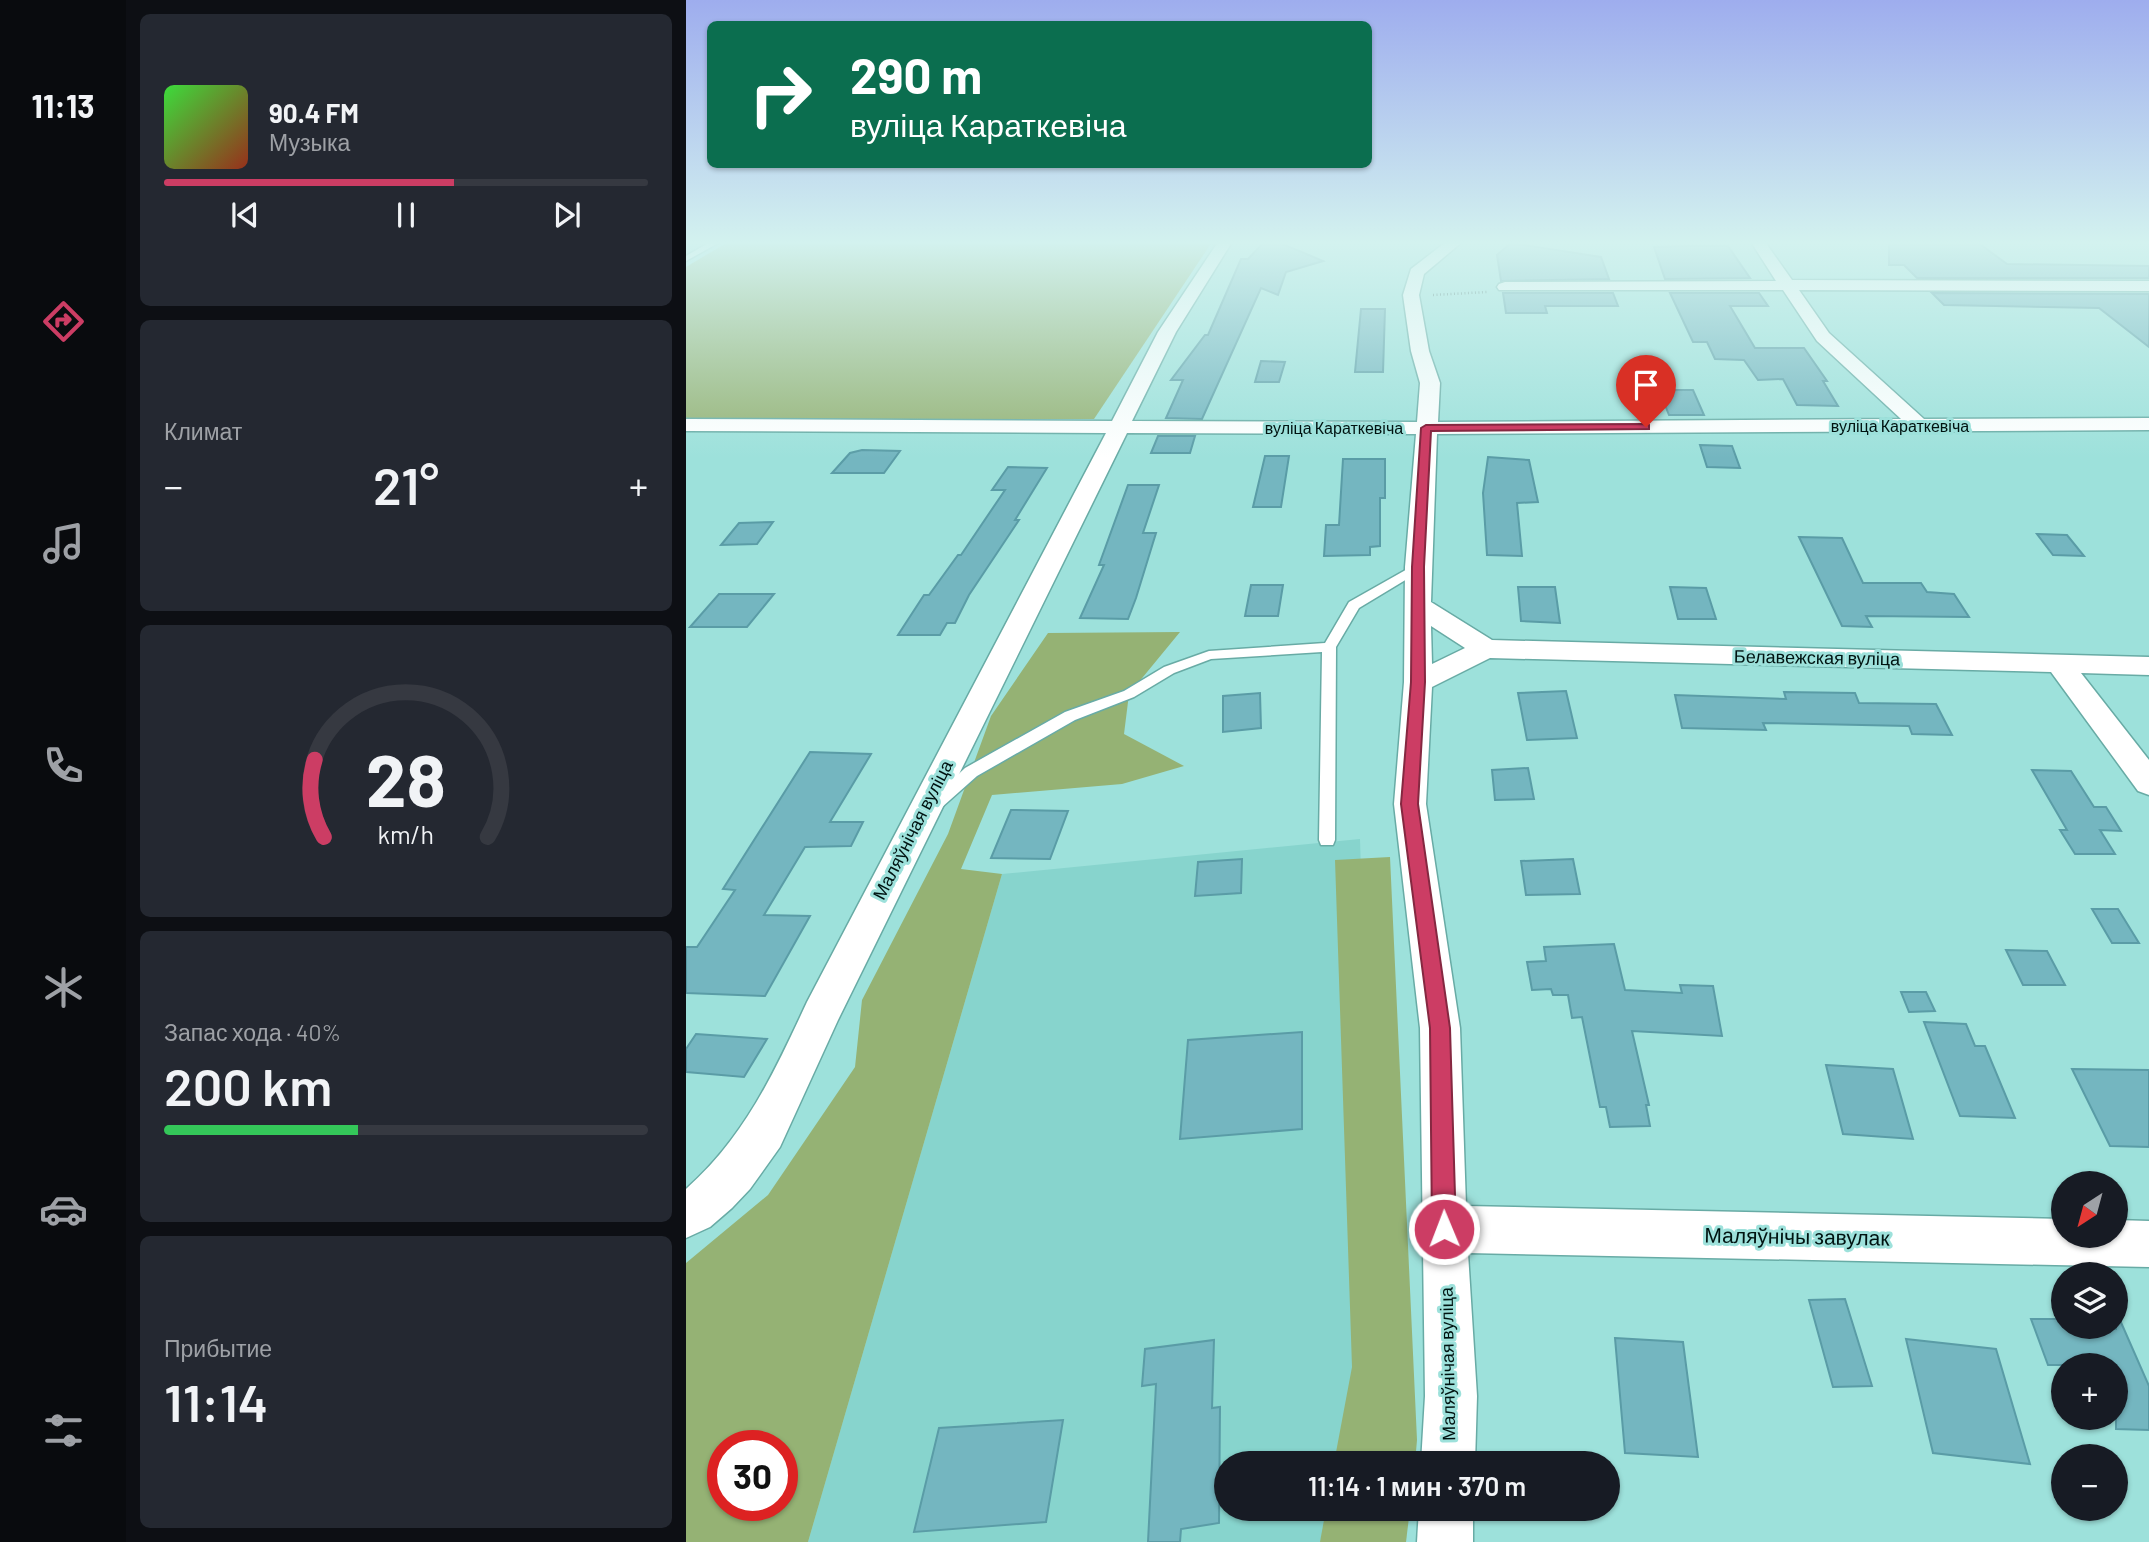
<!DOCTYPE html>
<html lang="ru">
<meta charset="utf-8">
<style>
:root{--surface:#171b24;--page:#242831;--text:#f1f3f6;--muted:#9ea1a6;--line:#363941;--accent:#cc3d64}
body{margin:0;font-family:Barlow,sans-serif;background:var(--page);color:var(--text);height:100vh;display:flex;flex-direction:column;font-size:26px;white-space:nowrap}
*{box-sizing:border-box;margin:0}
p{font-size:23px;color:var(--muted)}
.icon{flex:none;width:38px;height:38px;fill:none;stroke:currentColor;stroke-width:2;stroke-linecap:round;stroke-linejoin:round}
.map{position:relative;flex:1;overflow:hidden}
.panel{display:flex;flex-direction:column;gap:14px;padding:14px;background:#0d0f14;width:560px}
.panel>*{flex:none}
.hud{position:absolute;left:21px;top:21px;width:665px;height:147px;border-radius:10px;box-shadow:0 2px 5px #0004;background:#0b6e4f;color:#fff;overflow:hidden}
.needle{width:46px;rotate:216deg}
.tools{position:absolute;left:1365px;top:1171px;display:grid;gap:14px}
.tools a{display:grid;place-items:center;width:77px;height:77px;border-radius:50%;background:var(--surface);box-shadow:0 2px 5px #0004;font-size:35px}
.speed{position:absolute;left:21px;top:1430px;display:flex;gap:14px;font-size:35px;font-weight:700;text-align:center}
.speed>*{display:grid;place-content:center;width:91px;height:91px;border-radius:50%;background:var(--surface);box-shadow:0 2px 5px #0004;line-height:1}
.speed .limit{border:10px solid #d22;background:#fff;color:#111}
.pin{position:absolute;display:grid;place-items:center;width:60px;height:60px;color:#fff;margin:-72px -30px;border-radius:50% 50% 50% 0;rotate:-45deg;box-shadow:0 0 7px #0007}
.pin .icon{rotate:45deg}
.me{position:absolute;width:77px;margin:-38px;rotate:359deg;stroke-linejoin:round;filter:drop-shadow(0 0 5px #0008)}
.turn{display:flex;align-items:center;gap:24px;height:147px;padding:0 28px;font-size:32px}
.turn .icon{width:91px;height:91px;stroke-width:2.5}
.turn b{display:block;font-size:49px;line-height:60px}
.big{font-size:52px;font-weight:600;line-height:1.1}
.panel .widget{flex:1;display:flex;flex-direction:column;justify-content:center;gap:10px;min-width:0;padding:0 24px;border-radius:10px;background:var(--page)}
.panel .dial{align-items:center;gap:0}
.dial svg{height:182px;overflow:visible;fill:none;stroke:var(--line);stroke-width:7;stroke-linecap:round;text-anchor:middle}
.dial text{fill:var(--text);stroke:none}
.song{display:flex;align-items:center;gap:21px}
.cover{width:84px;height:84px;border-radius:10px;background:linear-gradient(135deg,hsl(120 70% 55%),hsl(10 70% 35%))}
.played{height:7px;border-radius:4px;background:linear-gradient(90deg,var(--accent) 60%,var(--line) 60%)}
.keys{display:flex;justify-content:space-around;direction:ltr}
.heat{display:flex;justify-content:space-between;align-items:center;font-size:38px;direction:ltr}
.charge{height:10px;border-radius:5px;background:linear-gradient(90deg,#34c759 40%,var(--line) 0)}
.trip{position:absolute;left:528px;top:1451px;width:406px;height:70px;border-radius:35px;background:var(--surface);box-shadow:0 2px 5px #0004;font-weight:600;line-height:70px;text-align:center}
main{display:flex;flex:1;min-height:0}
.tab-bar{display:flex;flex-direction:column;width:126px;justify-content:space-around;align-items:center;background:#090b0e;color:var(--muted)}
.tab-bar .icon{width:49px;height:49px}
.tab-bar .on{color:var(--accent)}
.tab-bar b{font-size:32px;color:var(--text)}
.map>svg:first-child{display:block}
</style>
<main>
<nav class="tab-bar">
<b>11:13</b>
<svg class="icon on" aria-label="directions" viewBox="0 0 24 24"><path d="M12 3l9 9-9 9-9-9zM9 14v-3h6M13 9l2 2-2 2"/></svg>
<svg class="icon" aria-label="music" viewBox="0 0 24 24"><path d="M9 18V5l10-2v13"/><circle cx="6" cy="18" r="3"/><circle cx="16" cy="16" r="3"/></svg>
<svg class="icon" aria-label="phone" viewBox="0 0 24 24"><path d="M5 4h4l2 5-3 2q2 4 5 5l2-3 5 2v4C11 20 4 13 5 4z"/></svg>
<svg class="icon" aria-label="climate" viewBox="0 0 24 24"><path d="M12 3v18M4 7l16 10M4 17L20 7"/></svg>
<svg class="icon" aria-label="car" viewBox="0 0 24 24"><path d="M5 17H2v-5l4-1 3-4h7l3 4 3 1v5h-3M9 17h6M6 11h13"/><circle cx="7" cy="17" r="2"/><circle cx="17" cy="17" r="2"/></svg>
<svg class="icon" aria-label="filters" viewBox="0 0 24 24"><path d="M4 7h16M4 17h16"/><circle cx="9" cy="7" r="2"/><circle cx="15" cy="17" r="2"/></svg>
</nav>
<section class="panel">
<div class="widget">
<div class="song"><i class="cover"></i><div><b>90.4 FM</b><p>Музыка</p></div></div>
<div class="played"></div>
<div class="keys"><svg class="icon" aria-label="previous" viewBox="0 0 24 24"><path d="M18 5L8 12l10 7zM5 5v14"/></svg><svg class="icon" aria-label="pause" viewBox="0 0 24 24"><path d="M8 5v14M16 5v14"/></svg><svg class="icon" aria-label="next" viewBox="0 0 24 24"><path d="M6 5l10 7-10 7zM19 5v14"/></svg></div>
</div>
<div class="widget"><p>Климат</p>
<div class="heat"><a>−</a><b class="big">21°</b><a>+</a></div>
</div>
<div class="widget dial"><svg viewBox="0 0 100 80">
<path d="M14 69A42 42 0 1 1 86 69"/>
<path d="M14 69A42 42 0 0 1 10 35" stroke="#cc3d64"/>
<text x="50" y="56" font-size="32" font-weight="700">28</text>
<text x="50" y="72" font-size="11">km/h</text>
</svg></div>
<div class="widget"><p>Запас хода · 40%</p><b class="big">200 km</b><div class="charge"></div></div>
<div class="widget"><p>Прибытие</p><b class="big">11:14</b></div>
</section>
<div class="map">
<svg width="1463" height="1542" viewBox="0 0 1463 1542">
<rect width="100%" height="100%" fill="#9de1db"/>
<!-- built -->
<path fill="#87d4cd" d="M674,839L692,1456L690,1463H541V1508L676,1509L665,1542H122L316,874Z"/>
<!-- green -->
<g fill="#95b274" fill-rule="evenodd">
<path d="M42,242H526L408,419H0V267Z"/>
<path d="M494,632L443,694L438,734L498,766L436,784L306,795L275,869L316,874L122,1542H0V1263L82,1195L169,1067L176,1000L262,834L305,716L362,633ZM37,1446H96V1505H37Z"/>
<path d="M704,857L731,1440L729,1463H648L666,1367L649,860Z"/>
<path d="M640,1509H724L720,1542H634Z"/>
</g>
<!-- building -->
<g fill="#74b6c0" stroke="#5a9ca6" stroke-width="2">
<path d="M578,242H592L637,261L600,272L592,295L575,288L516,419L480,418L497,380H485L519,335H522L555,259H562Z"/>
<path d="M1203,242H1291L1321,264L1463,266V278H1231L1218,265H1203Z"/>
<path d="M825,243L915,257L923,279L815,281L811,255Z"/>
<path d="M1004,246H1042L1064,278L979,279L968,247Z"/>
<path d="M817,293H927L932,306H859L861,313H820Z"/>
<path d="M984,293H1073L1082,306H1044L1069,348H1118L1141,381H1137L1152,406L1111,405L1097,379L1072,380L1058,360L1029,359L1021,342H1007Z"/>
<path d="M1246,293L1463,294V347L1413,308L1258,305Z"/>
<path d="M675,309H699L697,372H669Z"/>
<path d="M575,361L599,362L593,382H569Z"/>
<path d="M973,390H1007L1018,415H983Z"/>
<path d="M472,436H509L504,453H465Z"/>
<path d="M1014,445L1046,446L1054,468L1021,467Z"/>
<path d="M176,450L214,451L198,473H146L164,453Z"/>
<path d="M579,456H603L595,507H567Z"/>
<path d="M802,457L843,460L852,502L831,503L836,556L801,555L797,493Z"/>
<path d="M657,459H699V498H694V546L684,547V555L638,556L640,525H653Z"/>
<path d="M322,467L361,468L329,520H333L283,595L269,623H261L254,635H212L238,595H243L272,555H275L319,490H306Z"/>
<path d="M442,485H473L457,533H470L450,598L442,619L394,618L418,565H413Z"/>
<path d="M87,522L71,544L35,545L53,523Z"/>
<path d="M1351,534L1381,535L1398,556L1367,555Z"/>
<path d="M1113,537L1156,538L1177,583H1235L1241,592L1268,594L1283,617L1180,616L1186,627L1156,626Z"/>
<path d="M565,585H597L592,616H559Z"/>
<path d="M832,587H869L874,623L835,621Z"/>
<path d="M984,587L1020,588L1030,619H992Z"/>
<path d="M33,594H88L61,627H4Z"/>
<path d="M880,691L891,738L841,740L832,693Z"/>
<path d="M1098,692L1169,693L1173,703L1250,704L1266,735L1226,734L1223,726L1077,723L1080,730L996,728L989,695L1100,699Z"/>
<path d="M574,693L575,728L537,732V696Z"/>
<path d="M124,752L185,754L144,822H177L165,846L119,847L78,915L124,916L79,996L0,993V947H11L49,890L37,889Z"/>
<path d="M842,768L848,799L809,800L806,770Z"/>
<path d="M1346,770L1385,771L1408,807H1420L1435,831L1414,830L1429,854H1389L1374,830H1381Z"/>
<path d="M325,810L382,811L364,859L305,858Z"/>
<path d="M556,859L555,893L509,896L512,862Z"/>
<path d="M887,859L894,894L840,895L835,861Z"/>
<path d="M1406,909H1432L1453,943H1426Z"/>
<path d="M928,944L939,990L996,993L994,985L1027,986L1036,1036L946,1031L963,1105H960L964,1126L924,1127L920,1107H914L896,1017L886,1018L882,995H867L865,989L846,990L841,962L860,961L858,947Z"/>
<path d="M1320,950L1361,951L1379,985H1337Z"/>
<path d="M1215,992H1240L1249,1011L1223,1012Z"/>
<path d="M1238,1022L1280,1024L1289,1046H1299L1329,1118L1274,1116Z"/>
<path d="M616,1032V1129L494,1139L502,1040Z"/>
<path d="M10,1034L81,1039L58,1077L0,1072V1049Z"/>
<path d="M1140,1065L1207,1069L1227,1139L1157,1134Z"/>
<path d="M1386,1069L1463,1070V1147L1424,1146Z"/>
<path d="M1159,1299L1186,1386L1147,1387L1123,1300Z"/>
<path d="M1430,1311L1463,1386V1430L1430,1429V1365H1362L1345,1319H1377V1326L1430,1329Z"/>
<path d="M929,1338L997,1342L1012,1457L939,1453Z"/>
<path d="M1220,1339L1310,1349L1344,1464L1247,1453Z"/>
<path d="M528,1340L526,1408L534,1407L533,1523L495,1529L494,1542H462L470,1384L456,1386L459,1349Z"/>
<path d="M377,1420L360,1522L228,1532L253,1428Z"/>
</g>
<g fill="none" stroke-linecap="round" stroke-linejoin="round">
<defs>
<g id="service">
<path d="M24,242H34L0,261V256Z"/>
<path d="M732,563L738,567L736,570L673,608L650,647L649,840L647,845H635L633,840L636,652L525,659L488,673L448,697L389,720L291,776L255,808H243L241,804L279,768L379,712L438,691L478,667L523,651L639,643L663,602Z"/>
</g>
<g id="minor">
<path d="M532,242H546L490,332L446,421L731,422L734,383L725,351L717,295L725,269L760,242H776L738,274L733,295L743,351L754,383L752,422L1215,419L1131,341L1097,290H813L811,287L813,284L819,282L1090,281L1065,242H1079L1106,280L1463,281V291L1113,290L1143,333L1238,419L1463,418V430L751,434L745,602L806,640L1463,657V675L1395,673L1463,760V795L1452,791L1365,672L804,658L746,687L740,804L774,1028L780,1206L1377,1219V1236H1430V1220L1463,1221V1267L782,1253L791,1396L789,1463H735L739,1396L734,1028L708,804L718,682L719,567L730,434L441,433L152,1020L94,1147L64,1189L46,1208L24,1227L0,1238V1189C59,1137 89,1071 121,1002L420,433L0,431V419L426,421L472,332ZM745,626L779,648L746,664Z"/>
<path d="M733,1508H787V1542H731Z"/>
</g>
</defs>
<!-- service casing -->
<use href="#service" stroke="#68aba5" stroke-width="3"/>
<!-- minor casing -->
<use href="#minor" stroke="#68aba5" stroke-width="3"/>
<!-- path -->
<path stroke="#4c7672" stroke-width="2.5" stroke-dasharray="1 2.5" stroke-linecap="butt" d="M747,295L801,292"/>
<!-- service -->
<use href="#service" fill="#fff" fill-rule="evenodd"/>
<!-- minor -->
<use href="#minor" fill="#fff" fill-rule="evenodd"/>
</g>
<!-- sky -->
<linearGradient id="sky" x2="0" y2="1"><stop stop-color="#9eadee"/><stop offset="0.53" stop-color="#d3f2ef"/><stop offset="1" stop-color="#d3f2ef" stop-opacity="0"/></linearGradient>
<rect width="1463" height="458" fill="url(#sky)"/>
<!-- route -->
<path fill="#cc3d64" stroke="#852841" stroke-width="2" d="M960,424L963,425V429L745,431L738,567L739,682L732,804L764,1028L770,1229L766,1237L758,1241L750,1237L746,1229L744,1028L715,804L725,682L726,567L735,428L740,425Z"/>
<g text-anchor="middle" stroke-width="6" stroke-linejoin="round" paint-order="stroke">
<!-- far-street labels -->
<g font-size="16" fill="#001311" stroke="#9de1db">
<text x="1214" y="432">вуліца Караткевіча</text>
<text x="648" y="434">вуліца Караткевіча</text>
</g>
<!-- street labels -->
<g font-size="18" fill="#001311" stroke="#9de1db">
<text transform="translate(1131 658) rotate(1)" y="6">Белавежская вуліца</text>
<text transform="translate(227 830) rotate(-63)" y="6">Маляўнічая вуліца</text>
<text transform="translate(762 1364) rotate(-91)" y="6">Маляўнічая вуліца</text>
</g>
<!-- near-street labels -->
<g font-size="21" fill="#001311" stroke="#9de1db">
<text transform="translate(1111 1237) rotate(1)" y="7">Маляўнічы завулак</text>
</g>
</g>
</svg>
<div class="tools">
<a><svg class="needle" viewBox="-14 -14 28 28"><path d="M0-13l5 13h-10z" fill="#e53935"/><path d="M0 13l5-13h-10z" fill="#9ea1a6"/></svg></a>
<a><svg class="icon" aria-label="layers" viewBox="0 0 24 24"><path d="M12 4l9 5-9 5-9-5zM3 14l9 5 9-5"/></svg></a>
<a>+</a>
<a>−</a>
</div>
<div class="speed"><div class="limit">30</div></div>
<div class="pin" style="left:960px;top:427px;background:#d93025"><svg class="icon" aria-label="arrive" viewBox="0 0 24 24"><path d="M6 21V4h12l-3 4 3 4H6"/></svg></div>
<svg class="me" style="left:758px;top:1229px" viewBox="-20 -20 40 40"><circle r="17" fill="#cc3d64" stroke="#fff" stroke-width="3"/><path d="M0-11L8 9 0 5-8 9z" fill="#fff"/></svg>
<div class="trip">11:14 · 1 мин · 370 m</div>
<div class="hud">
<div class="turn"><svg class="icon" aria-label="right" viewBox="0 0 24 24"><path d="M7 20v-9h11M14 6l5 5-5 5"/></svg><div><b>290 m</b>вуліца Караткевіча</div></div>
</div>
</div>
</main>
